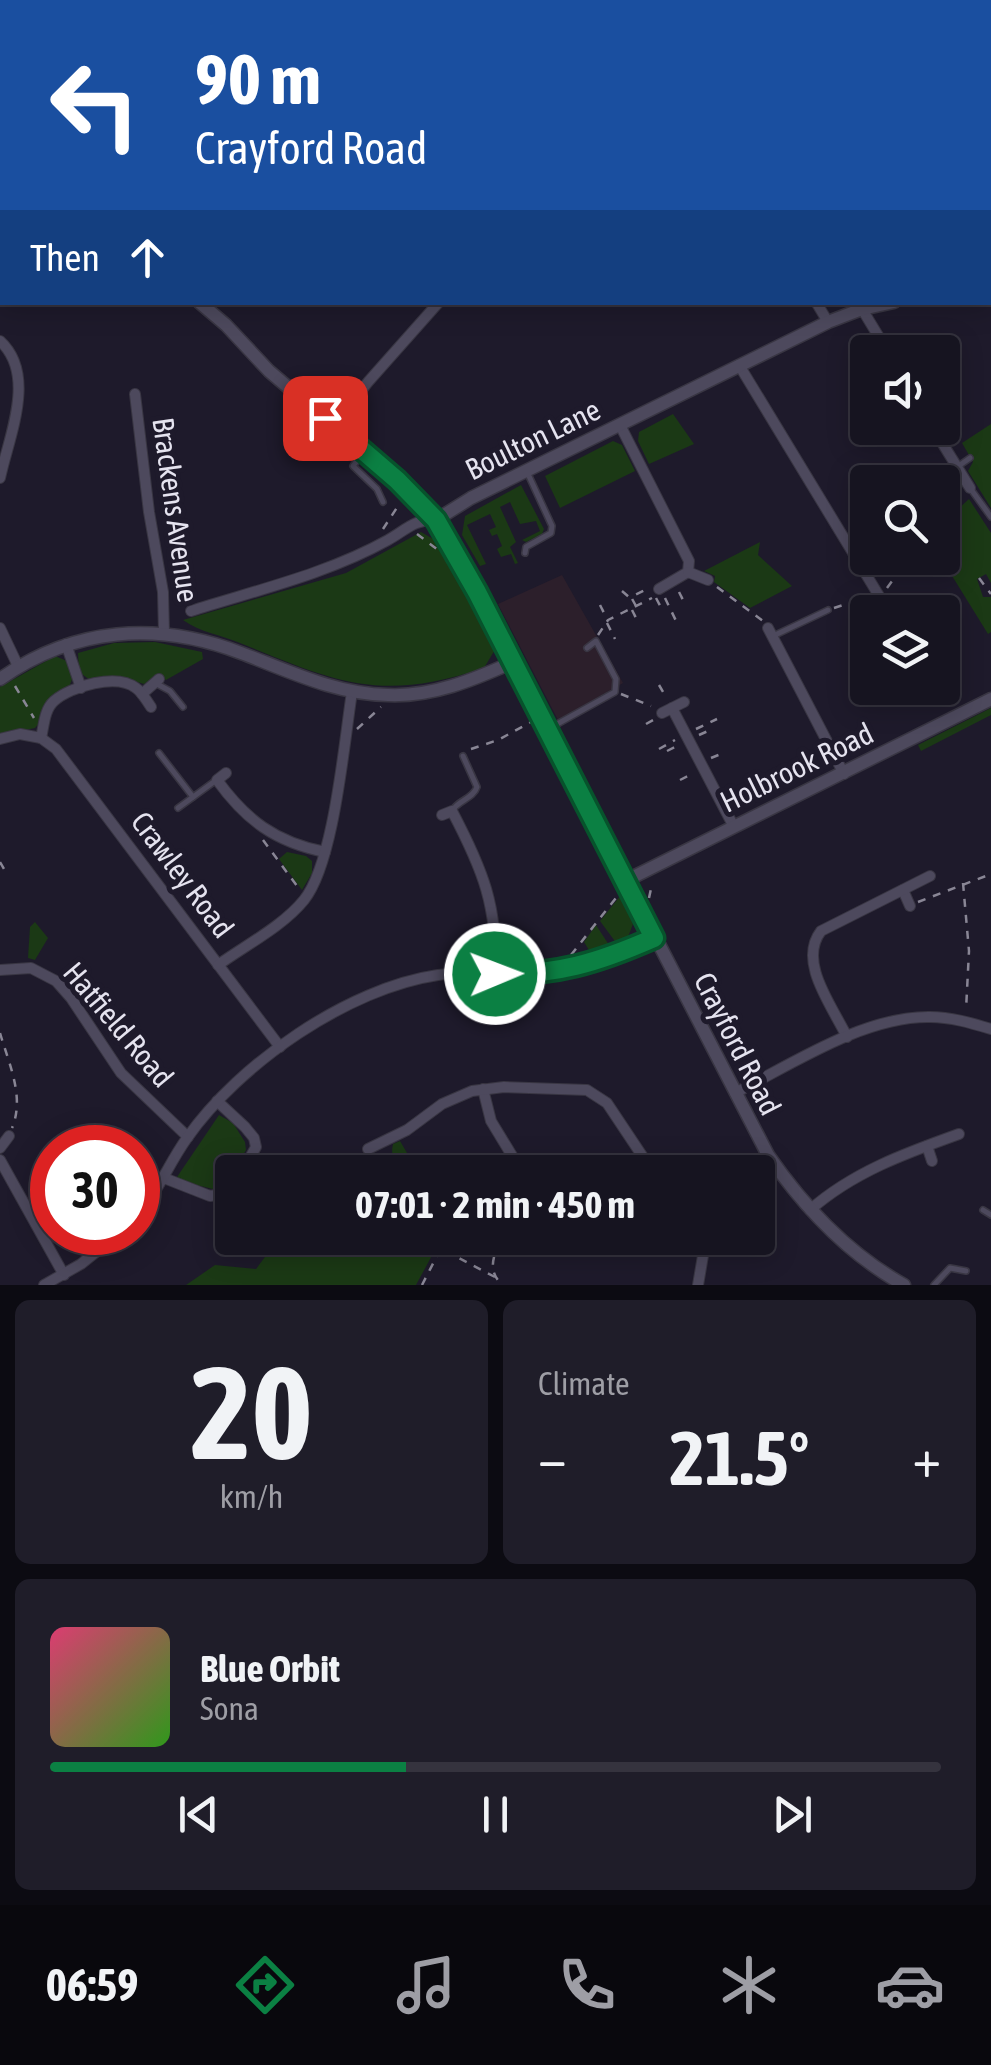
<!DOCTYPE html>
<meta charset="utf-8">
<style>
:root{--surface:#161420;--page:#1f1d29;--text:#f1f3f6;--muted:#9e9ea5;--line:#35333e;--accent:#0b8043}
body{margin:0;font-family:"Asap Condensed",sans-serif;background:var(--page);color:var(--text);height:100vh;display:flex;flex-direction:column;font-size:38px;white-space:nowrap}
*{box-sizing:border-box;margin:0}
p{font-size:32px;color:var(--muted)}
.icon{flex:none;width:55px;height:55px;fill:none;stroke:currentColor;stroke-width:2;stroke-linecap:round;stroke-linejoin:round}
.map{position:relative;height:1285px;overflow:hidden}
.panel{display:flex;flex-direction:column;gap:15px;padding:15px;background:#0c0b12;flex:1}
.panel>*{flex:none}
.banner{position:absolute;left:0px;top:0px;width:992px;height:305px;box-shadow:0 5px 25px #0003,0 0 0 2px var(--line);background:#1a4fa0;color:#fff;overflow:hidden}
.buttons{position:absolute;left:850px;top:335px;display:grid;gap:20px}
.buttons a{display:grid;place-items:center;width:110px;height:110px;border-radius:10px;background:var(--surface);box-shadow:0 5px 25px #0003,0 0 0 2px var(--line);font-size:50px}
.speed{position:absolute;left:30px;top:1125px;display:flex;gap:20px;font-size:50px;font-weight:700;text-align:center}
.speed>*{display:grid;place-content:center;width:130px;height:130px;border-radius:50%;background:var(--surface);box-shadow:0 5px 25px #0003,0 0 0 2px var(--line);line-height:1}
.speed .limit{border:15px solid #d22;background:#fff;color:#111}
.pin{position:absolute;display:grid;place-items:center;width:85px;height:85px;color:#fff;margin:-42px;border-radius:20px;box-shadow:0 5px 15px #0006}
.me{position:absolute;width:110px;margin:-55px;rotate:89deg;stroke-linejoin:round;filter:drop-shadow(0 0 8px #0008)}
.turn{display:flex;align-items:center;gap:35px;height:210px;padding:0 30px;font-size:45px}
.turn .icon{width:130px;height:130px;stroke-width:2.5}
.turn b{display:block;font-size:70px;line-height:85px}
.then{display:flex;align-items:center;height:95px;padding:0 30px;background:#0003;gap:20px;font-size:38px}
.big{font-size:75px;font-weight:700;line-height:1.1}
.panel .card{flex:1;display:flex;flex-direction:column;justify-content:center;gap:15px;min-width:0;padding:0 35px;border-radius:15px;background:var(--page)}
.panel .dial{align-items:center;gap:0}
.dial b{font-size:130px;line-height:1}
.song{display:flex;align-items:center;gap:30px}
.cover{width:120px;height:120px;border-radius:15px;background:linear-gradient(135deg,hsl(340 70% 55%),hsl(110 70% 35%))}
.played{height:10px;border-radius:5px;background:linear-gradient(90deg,var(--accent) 40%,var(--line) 40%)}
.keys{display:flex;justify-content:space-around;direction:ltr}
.heat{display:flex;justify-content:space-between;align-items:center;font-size:55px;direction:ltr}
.panel .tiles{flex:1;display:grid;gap:15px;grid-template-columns:1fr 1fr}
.card:last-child{grid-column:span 2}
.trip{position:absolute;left:215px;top:1155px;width:560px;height:100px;border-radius:10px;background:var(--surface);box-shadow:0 5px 25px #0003,0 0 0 2px var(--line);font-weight:700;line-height:100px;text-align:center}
.menu{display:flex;height:160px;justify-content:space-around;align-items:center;background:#09080d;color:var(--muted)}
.menu .icon{width:70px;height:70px}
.menu .selected{color:var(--accent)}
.menu b{font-size:45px;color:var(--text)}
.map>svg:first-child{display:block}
</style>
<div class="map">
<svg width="991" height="1285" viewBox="0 0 991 1285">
<rect width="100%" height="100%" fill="#1e1a2b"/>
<!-- commercial -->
<path fill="#2c1f2b" d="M562,575L623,683L558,720L498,604Z"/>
<!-- green -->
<g fill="#1b3915">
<path d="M673,414L694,444L649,464L638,441L639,432Z"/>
<path d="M991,424V508L968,471L973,462L962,443Z"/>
<path d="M613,441L622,445L635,471L560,508L545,476Z"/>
<path d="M521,485L544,529L542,534L526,542L522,540L540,531L536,521L520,524L510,502L500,507L516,542L510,547L518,563L515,564L511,554L501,557L497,549L502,546L497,534L492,536L489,530L496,527L490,514L467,525L486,564L480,566L462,535L465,516Z"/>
<path d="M969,499L991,533V583L986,574L977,579L983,597H991V632L988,634L941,558L943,523Z"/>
<path d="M421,532L435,540L442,550L494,641L496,648L484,668C380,703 336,682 240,643C221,635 199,632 183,620L346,573Z"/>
<path d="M760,542L758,555L792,586L750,608L714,582L715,576L704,571Z"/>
<path d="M155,642L202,652L203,659L166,680L159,674L144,684L120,677L90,680L79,672L78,653L114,643Z"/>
<path d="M55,656L67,661L73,677L69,687L35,728L0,735V687Z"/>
<path d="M991,708V715L921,751L918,745Z"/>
<path d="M287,852L306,856L312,861V873L302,890L279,859Z"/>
<path d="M621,895L633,924L628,937L617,944L600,921Z"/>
<path d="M35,922L48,938L35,960L28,958L30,927Z"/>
<path d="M596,925L611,948L592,955L584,942Z"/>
<path d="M219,1115L233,1123L245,1142L246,1150L225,1186L217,1190L180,1181L177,1177Z"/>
<path d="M400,1141L417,1170L422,1172H402C395,1164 390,1156 393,1144Z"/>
<path d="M279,1238H415L435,1250L416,1285H186L215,1265L256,1269Z"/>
<path d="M418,1238H417H496L453,1251Z"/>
</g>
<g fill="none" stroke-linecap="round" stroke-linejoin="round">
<defs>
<g id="service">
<path d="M363,453L353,466L377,489L383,502"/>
<path d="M957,467L970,458"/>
<path d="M970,488L991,517"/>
<path d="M525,553L526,547L551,533L552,526L528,474"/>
<path d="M773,636L828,610"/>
<path d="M157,684L170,691L183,707"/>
<path d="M550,728L615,692L616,679L596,641L587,648"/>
<path d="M159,753L193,797"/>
<path d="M178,808L215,781"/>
<path d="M452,811C458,800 473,799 477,787L463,756"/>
<path d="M983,1210L991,1215"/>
<path d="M934,1285L950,1268L966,1271"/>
</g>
<g id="minor">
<path d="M660,0L662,2"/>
<path d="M876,0L878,2"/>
<path d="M123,2L124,0"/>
<path d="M280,2L281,0"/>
<path d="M502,2L505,0"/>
<path d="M754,2L763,0"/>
<path d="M990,109V110"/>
<path d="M816,302L828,322"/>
<path d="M862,309L888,352"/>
<path d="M0,341C37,375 9,436 0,478"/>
<path d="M739,365L884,604"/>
<path d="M135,394L149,512L163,592L164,633"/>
<path d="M334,425L368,382L439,302"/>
<path d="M620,425L689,561L688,572L659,589"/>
<path d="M933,428L970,488"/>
<path d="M688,572L708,580"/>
<path d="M191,611C257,590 327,574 388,540C406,530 414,519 436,520"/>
<path d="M0,628L18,666"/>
<path d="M768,628L844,774"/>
<path d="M66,644L81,688"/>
<path d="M142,694L159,679"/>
<path d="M672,708L734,827"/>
<path d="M662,713L684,702"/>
<path d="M41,738L56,749L280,1047"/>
<path d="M0,739L20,734L41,738C44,726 44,710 54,701C71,686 117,673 136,688C142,692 146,700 151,707"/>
<path d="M226,773L217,780C246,820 275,842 325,852"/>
<path d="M442,815L452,811C483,870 498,907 495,974"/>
<path d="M903,890L910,906"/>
<path d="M218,965C246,945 283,926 304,900C334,863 344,743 352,692"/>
<path d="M0,970L31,968L56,981L71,998L121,1073L188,1137"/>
<path d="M847,1037C833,1007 797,962 821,931L930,876"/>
<path d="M483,1089L491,1121L522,1172"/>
<path d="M735,1093C792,1064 864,1016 930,1017C951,1017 971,1023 991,1029"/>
<path d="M217,1101L245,1127L254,1138L256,1147L242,1172"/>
<path d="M927,1146L932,1161"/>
<path d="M0,1148L9,1136"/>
<path d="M368,1149L407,1130L442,1104L472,1091L504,1087L587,1090L607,1103L653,1172"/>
<path d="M0,1160L64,1275"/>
<path d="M741,1172L768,1155"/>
<path d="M164,1178L210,1196L227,1193L232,1186"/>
<path d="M810,1210C853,1172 906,1153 959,1134"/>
<path d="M138,1215C158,1192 169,1163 187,1138C239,1064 348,988 438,975C463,971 489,975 514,975C566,974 607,959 653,938"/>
<path d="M44,1285L81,1264L121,1232"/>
<path d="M698,1285L706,1238"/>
</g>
<g id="tertiary">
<path d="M0,172L2,174"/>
<path d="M990,253L991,252"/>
<path d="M199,302L226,325L269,371L397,480L436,520L477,592L768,1155C804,1207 848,1254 904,1285"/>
<path d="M436,520L471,498L828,322L862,309L894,302"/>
<path d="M0,679C74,627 157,621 241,653C289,671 335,694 388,695C432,697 473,680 513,662"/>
<path d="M625,881L991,699"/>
</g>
</defs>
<!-- service casing -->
<use href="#service" stroke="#393643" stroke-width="8"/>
<!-- minor casing -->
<use href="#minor" stroke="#393643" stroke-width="12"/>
<!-- tertiary casing -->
<use href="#tertiary" stroke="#393643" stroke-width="15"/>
<!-- path -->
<g stroke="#898695" stroke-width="2.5" stroke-dasharray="8 8" stroke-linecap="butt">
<path d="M0,1L4,2"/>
<path d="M942,513L965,496"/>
<path d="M383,529L400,503"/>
<path d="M417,534L438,550"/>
<path d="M979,578L991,594"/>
<path d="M717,587L763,621"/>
<path d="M887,588L909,558"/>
<path d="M622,591L629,597"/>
<path d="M679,592L685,604"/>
<path d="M656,598L663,611"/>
<path d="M665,598L678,625"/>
<path d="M600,605L607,619"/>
<path d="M636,606L631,597L649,588"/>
<path d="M834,608L849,603L870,604"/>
<path d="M632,610L639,624"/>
<path d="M607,623L615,639"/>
<path d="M598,635L608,620L652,598"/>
<path d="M659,685L666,697"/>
<path d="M15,686L34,718"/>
<path d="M621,694L651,706"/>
<path d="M646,724L655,719"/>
<path d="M357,729L381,707"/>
<path d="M696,729L717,719"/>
<path d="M699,735L708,731"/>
<path d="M471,749L498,740L531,722"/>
<path d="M659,749L675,740"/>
<path d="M667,751L679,745"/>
<path d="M711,758L721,754"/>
<path d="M680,780L692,774"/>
<path d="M263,840L300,890"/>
<path d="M0,862L4,869"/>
<path d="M963,883L969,951L966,1010"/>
<path d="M649,898L652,884"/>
<path d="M918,902L991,874"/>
<path d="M571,955L619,894"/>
<path d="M0,1033C9,1064 25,1097 12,1128"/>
<path d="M735,1068L751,1072"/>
<path d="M500,1242C492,1258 488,1273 503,1285"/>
<path d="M495,1277L453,1255L503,1239"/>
<path d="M422,1285L439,1252L452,1255"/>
</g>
<!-- service -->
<use href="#service" stroke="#4d495d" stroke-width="5"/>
<!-- minor -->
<use href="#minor" stroke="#4d495d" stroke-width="10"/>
<!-- tertiary -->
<use href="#tertiary" stroke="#4d495d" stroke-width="12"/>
</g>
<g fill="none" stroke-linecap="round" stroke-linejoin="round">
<defs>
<path id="route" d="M325,418L397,480L436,520L477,592L654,938C597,963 557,975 495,974"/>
</defs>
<!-- route casing -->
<use href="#route" stroke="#07532c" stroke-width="25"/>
<!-- route -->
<use href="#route" stroke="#0b8043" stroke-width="18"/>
</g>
<g text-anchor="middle" stroke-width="10" stroke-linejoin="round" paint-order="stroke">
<!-- street labels -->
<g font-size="30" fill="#e5e3ef" stroke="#1e1a2b">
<text transform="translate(533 440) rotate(-26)" y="10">Boulton Lane</text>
<text transform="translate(175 510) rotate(82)" y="10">Brackens Avenue</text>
<text transform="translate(797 768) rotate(-26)" y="10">Holbrook Road</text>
<text transform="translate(182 875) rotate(53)" y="10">Crawley Road</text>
<text transform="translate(118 1025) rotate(50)" y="10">Hatfield Road</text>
<text transform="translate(737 1044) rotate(63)" y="10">Crayford Road</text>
</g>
</g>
</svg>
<div class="buttons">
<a><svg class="icon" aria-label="sound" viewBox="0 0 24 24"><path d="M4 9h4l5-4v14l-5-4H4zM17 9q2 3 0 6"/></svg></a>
<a><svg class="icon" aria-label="search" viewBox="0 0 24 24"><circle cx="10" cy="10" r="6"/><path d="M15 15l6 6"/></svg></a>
<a><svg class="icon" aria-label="layers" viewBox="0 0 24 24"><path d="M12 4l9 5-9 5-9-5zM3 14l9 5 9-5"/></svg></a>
</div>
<div class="speed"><div class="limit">30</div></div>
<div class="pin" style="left:325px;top:418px;background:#d93025"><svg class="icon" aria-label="arrive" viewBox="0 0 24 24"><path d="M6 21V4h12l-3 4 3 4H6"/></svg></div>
<svg class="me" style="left:495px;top:974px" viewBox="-20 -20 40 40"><circle r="17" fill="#0b8043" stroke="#fff" stroke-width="3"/><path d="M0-11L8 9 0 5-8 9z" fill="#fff"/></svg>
<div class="trip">07:01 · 2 min · 450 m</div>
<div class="banner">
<div class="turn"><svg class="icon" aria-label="left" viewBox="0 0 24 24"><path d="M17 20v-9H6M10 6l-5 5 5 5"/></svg><div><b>90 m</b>Crayford Road</div></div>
<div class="then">Then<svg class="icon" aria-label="ahead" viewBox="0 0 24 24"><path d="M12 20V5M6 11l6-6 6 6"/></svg></div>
</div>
</div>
<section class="panel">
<div class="tiles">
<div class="card dial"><b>20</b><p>km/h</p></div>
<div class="card"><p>Climate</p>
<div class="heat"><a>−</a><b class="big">21.5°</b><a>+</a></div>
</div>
<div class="card">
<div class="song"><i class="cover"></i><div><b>Blue Orbit</b><p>Sona</p></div></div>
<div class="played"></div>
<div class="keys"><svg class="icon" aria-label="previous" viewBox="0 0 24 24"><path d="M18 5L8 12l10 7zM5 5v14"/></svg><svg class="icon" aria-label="pause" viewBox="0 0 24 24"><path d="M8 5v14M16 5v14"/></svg><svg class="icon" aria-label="next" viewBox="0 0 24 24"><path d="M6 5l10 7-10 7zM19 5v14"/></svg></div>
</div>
</div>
</section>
<nav class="menu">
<b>06:59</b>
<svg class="icon selected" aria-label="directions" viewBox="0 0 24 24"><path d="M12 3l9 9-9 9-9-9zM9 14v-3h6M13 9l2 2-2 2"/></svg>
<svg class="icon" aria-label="music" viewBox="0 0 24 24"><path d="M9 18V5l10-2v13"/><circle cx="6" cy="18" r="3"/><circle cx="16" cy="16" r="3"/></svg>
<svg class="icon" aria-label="phone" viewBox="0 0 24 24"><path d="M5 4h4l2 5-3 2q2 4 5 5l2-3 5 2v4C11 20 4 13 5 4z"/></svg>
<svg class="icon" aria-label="climate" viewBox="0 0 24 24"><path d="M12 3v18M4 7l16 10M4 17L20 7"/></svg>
<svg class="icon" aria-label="car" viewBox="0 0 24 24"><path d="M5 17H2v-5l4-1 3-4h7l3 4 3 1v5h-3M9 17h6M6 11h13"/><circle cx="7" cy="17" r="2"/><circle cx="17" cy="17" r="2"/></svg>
</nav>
